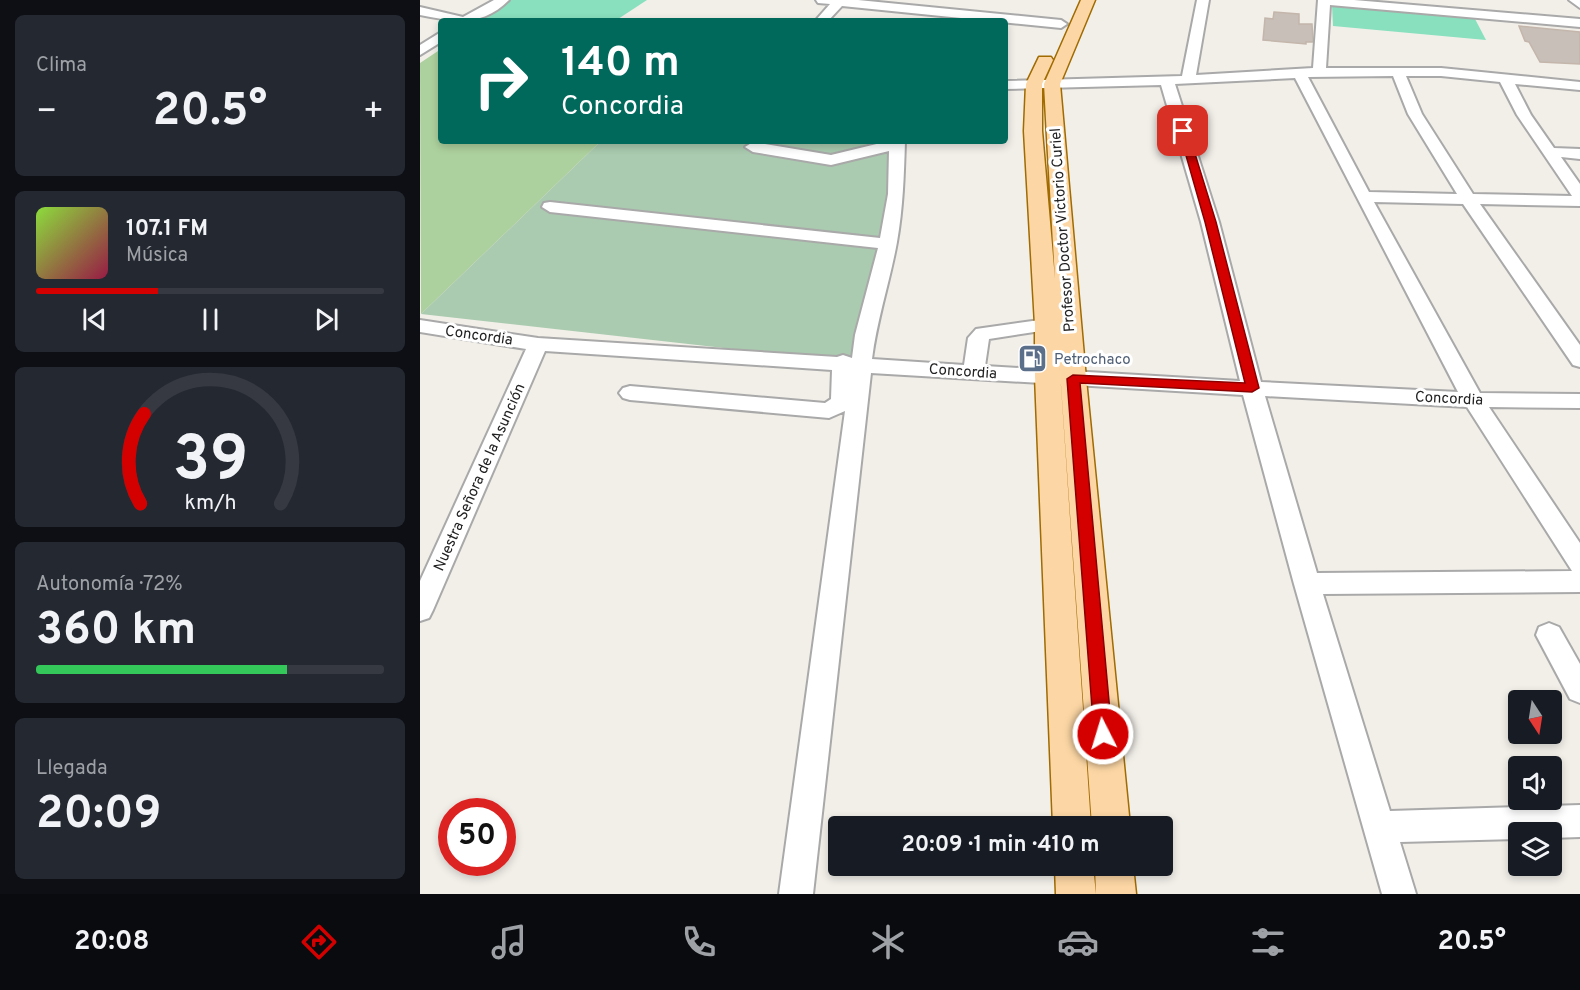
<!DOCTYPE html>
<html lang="es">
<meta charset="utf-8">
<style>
:root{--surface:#171b24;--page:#242831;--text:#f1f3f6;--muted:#9ea1a6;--line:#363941;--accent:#d40000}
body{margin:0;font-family:Overpass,sans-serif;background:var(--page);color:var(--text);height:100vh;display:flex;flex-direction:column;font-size:22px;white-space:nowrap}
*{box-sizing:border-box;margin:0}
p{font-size:20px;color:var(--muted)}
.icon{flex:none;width:33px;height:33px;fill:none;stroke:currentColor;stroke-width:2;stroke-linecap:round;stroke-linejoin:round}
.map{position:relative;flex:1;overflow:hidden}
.drawer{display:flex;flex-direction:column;gap:15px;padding:15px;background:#0d0f14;width:420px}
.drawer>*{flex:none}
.guide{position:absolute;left:18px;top:18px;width:570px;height:126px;border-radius:6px;box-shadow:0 3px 9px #0003;background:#00695c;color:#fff;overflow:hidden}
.needle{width:39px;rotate:168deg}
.tools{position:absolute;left:1088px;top:690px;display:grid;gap:12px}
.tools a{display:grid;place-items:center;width:54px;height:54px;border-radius:6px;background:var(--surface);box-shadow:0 3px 9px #0003;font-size:30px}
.speed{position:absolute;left:18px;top:798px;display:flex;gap:12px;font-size:30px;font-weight:700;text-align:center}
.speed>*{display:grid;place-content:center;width:78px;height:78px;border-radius:50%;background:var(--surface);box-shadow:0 3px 9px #0003;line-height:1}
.speed .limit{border:9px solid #d22;background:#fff;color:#111}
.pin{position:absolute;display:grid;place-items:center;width:51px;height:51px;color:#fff;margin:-26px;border-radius:12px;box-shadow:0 3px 9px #0006}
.me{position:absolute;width:66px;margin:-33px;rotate:355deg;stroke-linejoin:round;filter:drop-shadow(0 0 4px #0008)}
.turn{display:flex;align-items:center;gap:21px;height:126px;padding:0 24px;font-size:27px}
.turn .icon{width:78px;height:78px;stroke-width:2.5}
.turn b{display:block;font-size:42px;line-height:51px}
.big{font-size:45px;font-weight:700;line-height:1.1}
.drawer .tile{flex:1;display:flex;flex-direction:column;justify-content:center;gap:9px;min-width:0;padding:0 21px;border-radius:9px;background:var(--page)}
.drawer .dial{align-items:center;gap:0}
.dial svg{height:156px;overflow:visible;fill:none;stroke:var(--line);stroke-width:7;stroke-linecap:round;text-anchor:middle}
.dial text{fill:var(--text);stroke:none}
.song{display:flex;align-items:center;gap:18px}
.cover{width:72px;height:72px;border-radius:9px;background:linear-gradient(135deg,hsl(90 70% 55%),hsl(340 70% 35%))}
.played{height:6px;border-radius:3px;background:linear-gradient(90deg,var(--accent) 35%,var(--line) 35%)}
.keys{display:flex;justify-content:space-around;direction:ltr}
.heat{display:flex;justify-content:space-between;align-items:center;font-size:33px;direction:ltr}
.charge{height:9px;border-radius:4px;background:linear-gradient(90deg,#34c759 72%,var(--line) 0)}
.trip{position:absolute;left:408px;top:816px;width:345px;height:60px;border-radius:6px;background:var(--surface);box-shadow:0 3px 9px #0003;font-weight:700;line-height:60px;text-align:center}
.menu{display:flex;height:96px;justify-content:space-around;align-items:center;background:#090b0e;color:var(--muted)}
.menu .icon{width:42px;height:42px}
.menu .selected{color:var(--accent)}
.menu b{font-size:27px;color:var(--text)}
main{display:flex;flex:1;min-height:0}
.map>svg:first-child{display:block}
</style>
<main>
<section class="drawer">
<div class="tile"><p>Clima</p>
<div class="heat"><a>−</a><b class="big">20.5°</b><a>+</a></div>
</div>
<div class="tile">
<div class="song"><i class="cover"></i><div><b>107.1 FM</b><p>Música</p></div></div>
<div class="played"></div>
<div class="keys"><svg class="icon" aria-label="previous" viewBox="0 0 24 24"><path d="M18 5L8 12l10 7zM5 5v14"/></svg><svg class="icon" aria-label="pause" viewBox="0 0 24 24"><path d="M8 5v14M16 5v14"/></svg><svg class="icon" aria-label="next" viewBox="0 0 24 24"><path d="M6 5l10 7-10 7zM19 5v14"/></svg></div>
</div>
<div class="tile dial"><svg viewBox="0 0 100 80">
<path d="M14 69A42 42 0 1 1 86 69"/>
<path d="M14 69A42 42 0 0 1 16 23" stroke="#d40000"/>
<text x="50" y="56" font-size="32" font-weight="700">39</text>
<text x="50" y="72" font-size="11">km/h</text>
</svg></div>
<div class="tile"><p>Autonomía · 72%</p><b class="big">360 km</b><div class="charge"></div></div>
<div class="tile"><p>Llegada</p><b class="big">20:09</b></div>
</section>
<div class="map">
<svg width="1160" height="894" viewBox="0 0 1160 894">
<rect width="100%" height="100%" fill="#f2efe9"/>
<!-- forest -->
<path fill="#add19e" d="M21,49V141H181L1,314L0,63Z"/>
<!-- cemetery -->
<path fill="#aacbaf" d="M181,141H480L447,364L1,314Z"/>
<!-- pitch -->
<g fill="#88e0be">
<path d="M87,0H227L195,21H85L56,17Z"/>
<path d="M912,5L1054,17L1066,40L913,26Z"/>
</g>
<!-- building -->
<g fill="#c7bfb8" stroke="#c4b6ab" stroke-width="1.5">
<path d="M854,12L879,14V24H892L893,42H886V44L843,40L845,18L853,19Z"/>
<path d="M1099,26L1160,32V64L1120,62L1109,42L1105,41Z"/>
</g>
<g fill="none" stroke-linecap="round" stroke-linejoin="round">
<defs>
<g id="minor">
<path d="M74,0H89C63,27 33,22 0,15V7L43,17Z"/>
<path d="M396,0H438L641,20L647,24L641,28L422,6L408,21H395L410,4L398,3Z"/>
<path d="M777,0H789L776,75L893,68L898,0H934L1160,19V27L910,5L906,68H1021L1160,82V90L1095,84L1111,115L1134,148L1160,149V159L1141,157L1160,184V206L1060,204L1160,345V367L1153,365L1043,204L954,202L1060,393L1160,394V408L1069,407L1160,543V592L903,594L970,811L1160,805V837L1131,838V832H1098V839L980,842L996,894H962L874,584L823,395L451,373L393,894H359L425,411L409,418L210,400L203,398L199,393L203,388L210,386L405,403L411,399L412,370L125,351L13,610L9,618L0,621V581L106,349L0,332V320L118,338L417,357L423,355L432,358L435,335L458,248L130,212L122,207L124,203L130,202L460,238L468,194L469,151L411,165L333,152L325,147L333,142L411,155L469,141H485C484,175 483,208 477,242C470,281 457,319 452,359L544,365L548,338L556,329L627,319L634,321L637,325L634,329L569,339L565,366L820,381L781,222L741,85L585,89V81L762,76ZM973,76L988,114L1037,194L949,192L888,77ZM986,76H1021L1080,82L1097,115L1152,196L1053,194L1002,114ZM875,78L1038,392L841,382L799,222L755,84ZM845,396L1047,407L1152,571L897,573Z"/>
<path d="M1149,0H1160V8Z"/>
<path d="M21,32V42L0,55V45Z"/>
<path d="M1129,623L1139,627L1160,664V703L1150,699L1116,635L1119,627Z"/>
</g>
<g id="major">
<path d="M661,0H675L640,84L666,379L710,826H672L639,357L671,826H633L615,376V325L604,131L606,84L619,57H631L633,60L622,84V131L635,279L624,84Z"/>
<path d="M635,866H673L676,894H636Z"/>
<path d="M675,866H713L716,894H676Z"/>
</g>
</defs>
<!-- minor casing -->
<use href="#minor" stroke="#a9a9a9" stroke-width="4"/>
<!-- major casing -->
<use href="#major" stroke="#a06b00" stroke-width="3"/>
<!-- minor -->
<use href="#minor" fill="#fff" fill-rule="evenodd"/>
<!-- major -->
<use href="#major" fill="#fcd6a4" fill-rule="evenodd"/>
</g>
<!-- route -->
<path fill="#d40000" stroke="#8a0000" stroke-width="1.5" d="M763,128L768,131L796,222L839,388L832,392L660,383L692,734L690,740L683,743L677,740L674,734L647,379L653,375L825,383L785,222L759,131Z"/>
<!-- icons -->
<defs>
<symbol id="fuel-square" viewBox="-11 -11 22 22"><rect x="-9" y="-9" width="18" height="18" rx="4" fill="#5c6f8a" stroke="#fff"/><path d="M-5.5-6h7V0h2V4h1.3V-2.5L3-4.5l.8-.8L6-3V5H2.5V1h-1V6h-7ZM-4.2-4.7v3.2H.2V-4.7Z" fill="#fff"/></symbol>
</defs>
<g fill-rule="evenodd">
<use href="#fuel-square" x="596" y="342" width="33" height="33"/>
</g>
<g text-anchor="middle" stroke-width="6" stroke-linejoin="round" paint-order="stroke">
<!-- street labels -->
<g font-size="15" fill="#222" stroke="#fff">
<text transform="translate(642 230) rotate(-94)" y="5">Profesor Doctor Victorio Curiel</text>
<text transform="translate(59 335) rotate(8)" y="5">Concordia</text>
<text transform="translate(543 371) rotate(4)" y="5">Concordia</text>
<text transform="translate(1029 398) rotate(3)" y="5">Concordia</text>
<text transform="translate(59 477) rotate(-66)" y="5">Nuestra Señora de la Asunción</text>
</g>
<!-- service labels -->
<g font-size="15" fill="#4e5e75" stroke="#fff" text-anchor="start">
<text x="634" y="364">Petrochaco</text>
</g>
</g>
</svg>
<div class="tools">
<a><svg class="needle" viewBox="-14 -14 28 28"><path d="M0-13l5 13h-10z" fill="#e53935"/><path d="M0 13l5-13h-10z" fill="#9ea1a6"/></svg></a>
<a><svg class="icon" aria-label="sound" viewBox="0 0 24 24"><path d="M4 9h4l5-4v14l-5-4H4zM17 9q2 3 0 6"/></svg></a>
<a><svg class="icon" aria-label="layers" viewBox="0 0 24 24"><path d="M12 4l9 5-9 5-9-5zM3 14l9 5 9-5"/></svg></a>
</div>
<div class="speed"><div class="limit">50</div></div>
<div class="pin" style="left:763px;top:131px;background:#d93025"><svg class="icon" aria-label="arrive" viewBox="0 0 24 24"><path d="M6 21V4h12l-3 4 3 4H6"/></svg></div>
<svg class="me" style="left:683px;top:734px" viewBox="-20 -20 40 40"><circle r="17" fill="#d40000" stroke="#fff" stroke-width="3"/><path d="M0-11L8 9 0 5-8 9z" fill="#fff"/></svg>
<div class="trip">20:09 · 1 min · 410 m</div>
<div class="guide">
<div class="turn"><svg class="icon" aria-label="right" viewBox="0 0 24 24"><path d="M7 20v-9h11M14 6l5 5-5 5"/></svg><div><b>140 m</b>Concordia</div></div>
</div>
</div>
</main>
<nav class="menu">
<b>20:08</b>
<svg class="icon selected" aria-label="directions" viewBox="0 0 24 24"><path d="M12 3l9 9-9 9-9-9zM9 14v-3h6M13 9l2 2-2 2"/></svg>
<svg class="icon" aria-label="music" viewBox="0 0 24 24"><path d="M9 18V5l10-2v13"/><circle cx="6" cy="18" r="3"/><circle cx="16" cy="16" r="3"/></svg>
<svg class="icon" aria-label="phone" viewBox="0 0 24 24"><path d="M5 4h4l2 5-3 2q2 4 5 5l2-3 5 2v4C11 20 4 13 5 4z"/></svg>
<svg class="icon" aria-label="climate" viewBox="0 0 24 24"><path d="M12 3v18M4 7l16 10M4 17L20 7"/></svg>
<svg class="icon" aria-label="car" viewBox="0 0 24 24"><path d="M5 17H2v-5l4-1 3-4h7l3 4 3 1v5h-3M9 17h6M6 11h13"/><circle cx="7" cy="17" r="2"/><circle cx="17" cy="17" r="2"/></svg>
<svg class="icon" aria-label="filters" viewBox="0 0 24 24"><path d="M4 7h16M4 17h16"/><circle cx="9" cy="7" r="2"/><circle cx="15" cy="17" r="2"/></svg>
<b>20.5°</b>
</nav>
